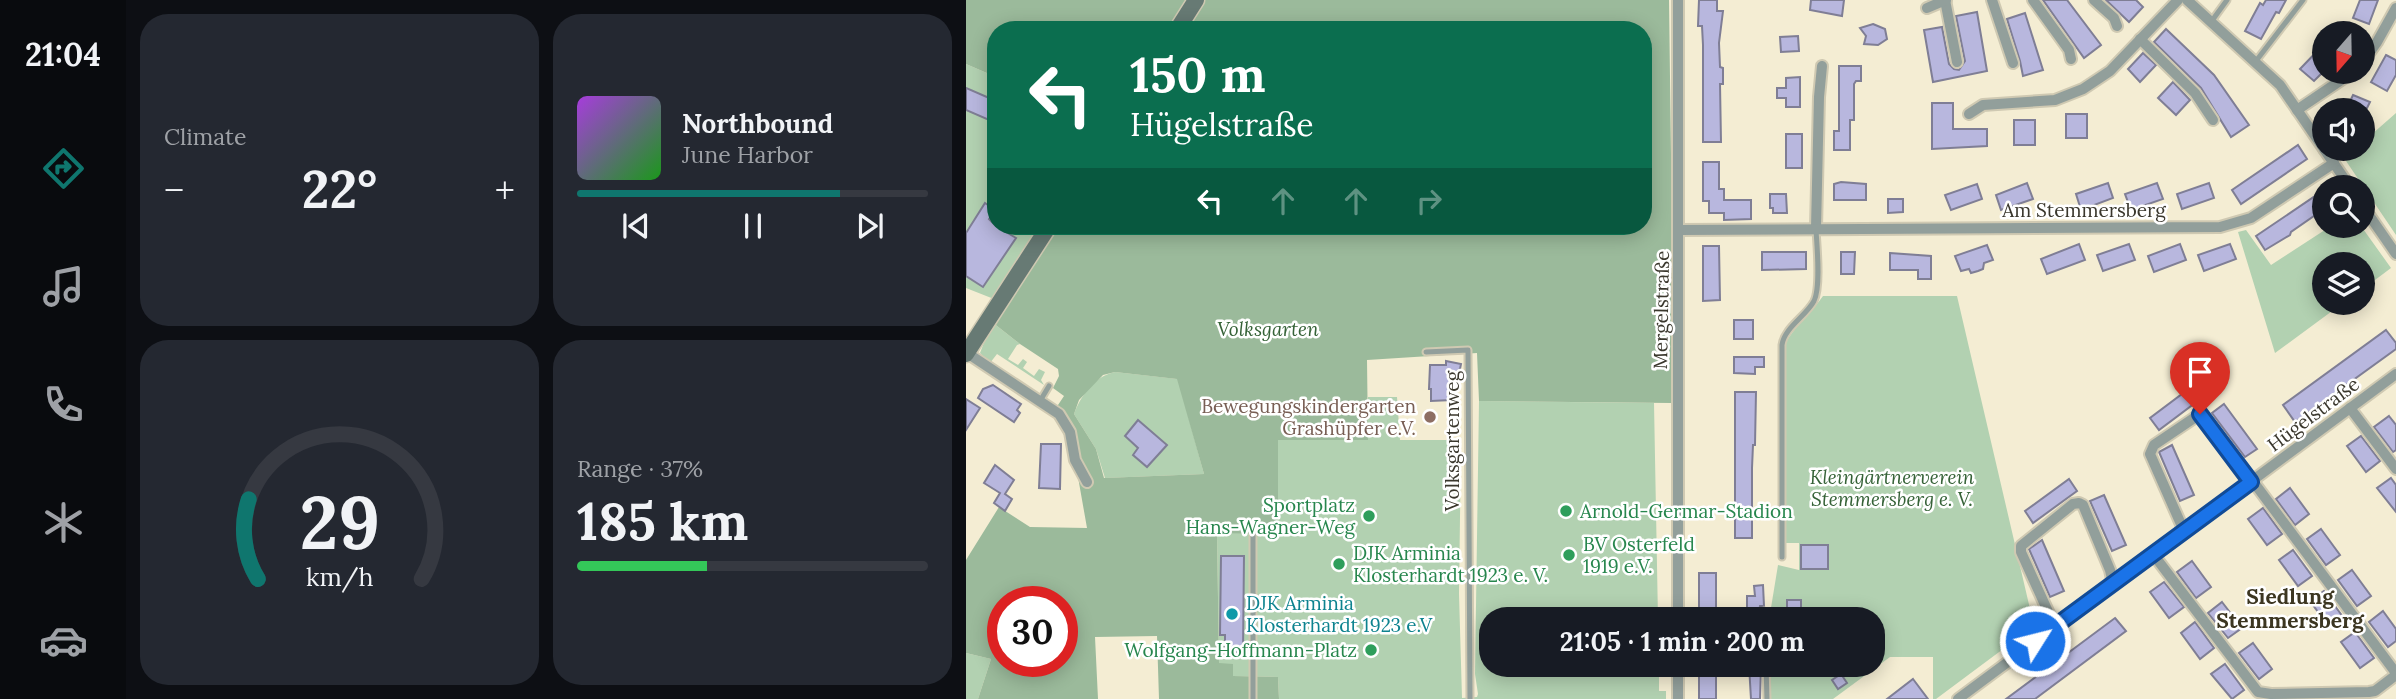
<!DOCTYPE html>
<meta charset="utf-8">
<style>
:root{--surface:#171b24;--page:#242831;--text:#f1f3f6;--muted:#9ea1a6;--line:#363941;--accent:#0f766e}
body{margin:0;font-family:Lora,serif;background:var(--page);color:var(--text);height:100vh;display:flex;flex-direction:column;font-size:26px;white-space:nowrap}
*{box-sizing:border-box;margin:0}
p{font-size:23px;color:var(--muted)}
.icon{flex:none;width:38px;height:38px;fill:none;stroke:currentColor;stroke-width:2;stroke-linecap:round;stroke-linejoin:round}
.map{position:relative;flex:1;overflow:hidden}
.details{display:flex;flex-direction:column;gap:14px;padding:14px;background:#0d0f14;width:840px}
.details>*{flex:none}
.hud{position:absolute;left:21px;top:21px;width:665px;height:214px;border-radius:28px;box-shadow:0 4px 18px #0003;background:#0b6e4f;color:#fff;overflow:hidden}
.needle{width:46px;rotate:200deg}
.tools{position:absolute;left:1346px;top:21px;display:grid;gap:14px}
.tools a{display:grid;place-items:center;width:63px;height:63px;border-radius:50%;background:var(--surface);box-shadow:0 4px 18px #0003;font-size:35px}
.speed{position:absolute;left:21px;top:586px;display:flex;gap:14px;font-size:35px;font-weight:700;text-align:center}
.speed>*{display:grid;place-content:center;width:91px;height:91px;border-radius:50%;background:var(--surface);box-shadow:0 4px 18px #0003;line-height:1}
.speed .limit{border:10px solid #d22;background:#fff;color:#111}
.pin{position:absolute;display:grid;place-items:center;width:60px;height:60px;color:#fff;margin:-72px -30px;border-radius:50% 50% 50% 0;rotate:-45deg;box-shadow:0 0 7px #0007}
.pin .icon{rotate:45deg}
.me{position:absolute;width:77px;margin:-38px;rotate:54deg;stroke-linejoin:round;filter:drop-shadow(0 0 5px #0008)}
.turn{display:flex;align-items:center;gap:24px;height:147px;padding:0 28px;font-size:32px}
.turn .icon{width:91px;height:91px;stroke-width:2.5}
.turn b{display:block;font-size:49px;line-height:60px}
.lanes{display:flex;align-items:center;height:66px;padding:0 28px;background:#0003;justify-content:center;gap:35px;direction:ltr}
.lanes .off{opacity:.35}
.big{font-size:52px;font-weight:700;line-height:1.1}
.details .card{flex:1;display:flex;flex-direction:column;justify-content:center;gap:10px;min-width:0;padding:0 24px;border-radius:28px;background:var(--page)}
.details .dial{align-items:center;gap:0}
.dial svg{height:182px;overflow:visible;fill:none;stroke:var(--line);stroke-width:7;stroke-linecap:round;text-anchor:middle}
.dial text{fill:var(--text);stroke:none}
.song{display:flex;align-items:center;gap:21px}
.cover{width:84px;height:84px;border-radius:10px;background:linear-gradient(135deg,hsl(280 70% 55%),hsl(120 70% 35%))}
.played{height:7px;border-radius:4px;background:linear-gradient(90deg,var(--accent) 75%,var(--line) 75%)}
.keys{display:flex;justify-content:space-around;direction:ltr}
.heat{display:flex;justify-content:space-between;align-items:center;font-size:38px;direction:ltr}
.charge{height:10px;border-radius:5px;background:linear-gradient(90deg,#34c759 37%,var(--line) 0)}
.details .tiles{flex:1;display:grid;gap:14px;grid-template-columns:repeat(2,1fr)}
.trip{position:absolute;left:513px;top:607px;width:406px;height:70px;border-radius:28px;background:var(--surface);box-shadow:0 4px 18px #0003;font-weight:700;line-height:70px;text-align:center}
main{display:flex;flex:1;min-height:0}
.menu{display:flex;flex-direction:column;width:126px;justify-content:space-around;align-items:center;background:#090b0e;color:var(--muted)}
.menu .icon{width:49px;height:49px}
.menu .current{color:var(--accent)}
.menu b{font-size:32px;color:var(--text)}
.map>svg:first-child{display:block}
</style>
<main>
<nav class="menu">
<b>21:04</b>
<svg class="icon current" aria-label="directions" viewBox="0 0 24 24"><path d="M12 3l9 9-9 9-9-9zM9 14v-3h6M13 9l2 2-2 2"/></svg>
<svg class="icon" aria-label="music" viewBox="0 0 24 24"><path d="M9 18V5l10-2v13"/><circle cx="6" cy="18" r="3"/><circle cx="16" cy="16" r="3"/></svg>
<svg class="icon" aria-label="phone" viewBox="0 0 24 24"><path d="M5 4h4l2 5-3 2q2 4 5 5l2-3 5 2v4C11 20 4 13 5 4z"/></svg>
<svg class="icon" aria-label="climate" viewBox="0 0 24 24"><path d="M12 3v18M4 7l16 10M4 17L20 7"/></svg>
<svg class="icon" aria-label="car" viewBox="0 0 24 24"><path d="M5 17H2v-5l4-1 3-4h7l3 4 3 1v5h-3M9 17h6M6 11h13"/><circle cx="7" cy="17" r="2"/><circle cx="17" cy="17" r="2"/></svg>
</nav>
<section class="details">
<div class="tiles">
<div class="card"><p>Climate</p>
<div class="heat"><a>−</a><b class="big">22°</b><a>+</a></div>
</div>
<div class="card">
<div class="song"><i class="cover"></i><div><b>Northbound</b><p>June Harbor</p></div></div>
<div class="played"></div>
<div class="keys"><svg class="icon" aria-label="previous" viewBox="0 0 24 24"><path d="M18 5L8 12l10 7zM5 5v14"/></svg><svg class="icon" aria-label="pause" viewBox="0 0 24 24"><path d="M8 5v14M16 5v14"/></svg><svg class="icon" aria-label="next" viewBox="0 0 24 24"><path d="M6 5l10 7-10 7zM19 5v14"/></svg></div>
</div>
<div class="card dial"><svg viewBox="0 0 100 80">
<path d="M14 69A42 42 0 1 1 86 69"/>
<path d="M14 69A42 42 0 0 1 10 34" stroke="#0f766e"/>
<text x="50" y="56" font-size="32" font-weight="700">29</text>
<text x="50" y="72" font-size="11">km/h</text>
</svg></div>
<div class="card"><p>Range · 37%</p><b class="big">185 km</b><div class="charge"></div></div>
</div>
</section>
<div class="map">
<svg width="1430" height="699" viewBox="0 0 1430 699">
<rect width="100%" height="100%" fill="#f4edd3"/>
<!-- green -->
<g fill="#b2d1b1">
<path d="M0,64L30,77V226H80L33,301L0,288Z"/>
<path d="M1430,113V235L1378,158L1388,149H1396L1397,142Z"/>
<path d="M1365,226H1395L1425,268L1397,289L1396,264H1358V303H1377L1309,353L1272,232L1280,230L1305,265Z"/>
<path d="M857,296H991L1068,626L970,699H967V657H924L867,699H805L804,665H906V620H803L812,565L833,570V543H819V344C827,328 846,312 857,296Z"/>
<path d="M26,322L54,344L51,345L42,359L52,365L57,359L61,362L57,368L68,376L73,369L79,372L75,380L78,385L31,354L24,363L14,353Z"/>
<path d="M149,372L212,379L238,474L139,478L130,449L108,414C115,395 129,376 149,372Z"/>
<path d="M402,397H431L434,440H495L493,594L496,698L511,697L512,694L509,674L513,401L688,403L692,619L525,620V665H693V691H700V699H313L312,677L267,676L253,663L251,532L312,534V440H402Z"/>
<path d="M0,653L25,659L12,699H0Z"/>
</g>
<!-- forest -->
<path fill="#9bba9b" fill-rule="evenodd" d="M0,0H703L707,308L705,403L513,401L511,353L401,360L402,440H312V534L251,533L253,663L267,664V676L312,677L313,699H193L191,636L129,637L132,699H12L25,659L0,653V560L33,507L64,527L121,528L109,460L90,417L86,414L98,396L87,388L93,376L92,369L54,344L26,322L90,226H677V30H30V77L0,64ZM149,372L211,379L238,474L138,478L130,449L108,414L113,400L137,375ZM37,602H96V662H37Z"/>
<!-- building -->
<g fill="#b8b7de" stroke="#7f7e95" stroke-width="2">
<path d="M733,0H751V11H757L753,43L754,67L757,68V84H754L755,142H737V45L736,26H732Z"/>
<path d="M845,0H878L876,16L844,10Z"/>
<path d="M1077,0H1101L1135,45L1118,58Z"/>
<path d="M1140,0H1170L1177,7L1163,22Z"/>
<path d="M1300,0H1320L1313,13L1310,12L1295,39L1279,31L1294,3L1297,5Z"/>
<path d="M1394,0H1412L1403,24L1387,18Z"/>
<path d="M1011,12L1021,71L967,82L958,30L976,27L983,64L988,69L993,70L999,61L990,16Z"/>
<path d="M1059,13L1077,70L1057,76L1054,61L1041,19Z"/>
<path d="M907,24L919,29L921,39L912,45L898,44L900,36L894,28Z"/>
<path d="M1200,29L1248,75L1283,125L1265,137L1235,88L1188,42Z"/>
<path d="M832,36L833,51L815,52L814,37Z"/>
<path d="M1358,44V71L1348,81L1334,69Z"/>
<path d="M1177,53L1190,65L1174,82L1162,69Z"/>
<path d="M1420,55L1430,60V75L1421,91L1405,82Z"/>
<path d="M873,66H895V81H890L888,84V120H884V150H868V131H873Z"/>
<path d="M834,77V107H820V98H811V88H820V78Z"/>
<path d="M1207,82L1224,100L1210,115L1192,98Z"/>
<path d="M0,88L30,101V123L0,110Z"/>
<path d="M1387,95L1404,102L1400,110H1380Z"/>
<path d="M966,103H987V129H1021V146L966,149Z"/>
<rect x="1100" y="114" width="21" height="24"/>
<rect x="1048" y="120" width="21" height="25"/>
<rect x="820" y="134" width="16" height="34"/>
<path d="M1332,145L1341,159L1275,204L1266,190Z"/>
<path d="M737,162H753V189H758V200H785V219L758,220V213H743V201H737Z"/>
<path d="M875,182L900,184V200H868V184Z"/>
<path d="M1061,183L1067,199L1035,210L1030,195Z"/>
<path d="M1142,183L1147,198L1115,210L1110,194Z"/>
<path d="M1191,183L1197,199L1165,210L1159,194Z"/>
<path d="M1243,183L1248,198L1216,209L1211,194Z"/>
<path d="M1011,184L1016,199L985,210L979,195Z"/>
<path d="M1358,190V209L1325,232L1324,235L1299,250L1290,236Z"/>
<path d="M804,194H820L821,213H807V208H804Z"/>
<path d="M922,199H937V212L922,213Z"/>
<path d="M19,203L29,210L23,219L30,226L50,238L17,287L0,276V233Z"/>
<path d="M1113,244L1119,260L1081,274L1075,259Z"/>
<path d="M1163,244L1169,260L1137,271L1131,255Z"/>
<path d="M1214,244L1220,260L1188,272L1182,256Z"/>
<path d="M1264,244L1270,259L1238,271L1232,255Z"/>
<path d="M1021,245L1027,260L1018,263L1017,269L1012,271L1005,273L1003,269L995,271L989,256Z"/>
<path d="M737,246H753L754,300L737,301Z"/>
<path d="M796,252H840V269L796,270Z"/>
<path d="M875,252H889L888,274H875Z"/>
<path d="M924,253L965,256V279H952V270H924Z"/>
<rect x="768" y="320" width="19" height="19"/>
<path d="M1420,330L1430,343V349L1329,422L1317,405Z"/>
<path d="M768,357H798V367H789V374L768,373Z"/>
<path d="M480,361L495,364L494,369L487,374L486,400L465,401V389H463L464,365H480Z"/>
<path d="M27,385L55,404L51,410L54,413L48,422L12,398L17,389Z"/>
<path d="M1228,385L1237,397L1193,430L1184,418Z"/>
<path d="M769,392H790L789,445H787L786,468V538H769Z"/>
<path d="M0,399L14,408L0,430Z"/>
<path d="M1258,404L1291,449L1279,457L1246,413Z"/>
<path d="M1423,416L1430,425V450L1427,452L1408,427Z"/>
<path d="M172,420L201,445L181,467L167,455L172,448L159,436Z"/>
<path d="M1395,436L1414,461L1400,472L1381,446Z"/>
<path d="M75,444H95L94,489L73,488Z"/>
<path d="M1206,445L1228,495L1214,501L1193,452Z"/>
<path d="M29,465L48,480L39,494L46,499L39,511L28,503L34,493L18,483Z"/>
<path d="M1425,478L1430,485V512L1411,488Z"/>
<path d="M1103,479L1111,491L1067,523L1059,511Z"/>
<path d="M1324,488L1343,514L1329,525L1310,499Z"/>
<path d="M1138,495L1160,545L1146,551L1124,501Z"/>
<path d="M1297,508L1316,534L1301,545L1282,519Z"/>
<path d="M1355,529L1374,555L1360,565L1341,539Z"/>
<path d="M1076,540L1098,591L1084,597L1063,549Z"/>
<rect x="835" y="545" width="27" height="24"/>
<path d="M1327,550L1346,576L1332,586L1313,560Z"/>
<path d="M255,556H278L277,652H259V635H254Z"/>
<path d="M1226,561L1245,587L1230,598L1211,572Z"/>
<path d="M1386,570L1405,596L1391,606L1372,580Z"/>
<rect x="733" y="573" width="17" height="47"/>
<path d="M1198,582L1218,607L1203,618L1184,592Z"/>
<path d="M797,585L798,606H794L791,620H783L781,618V596H789L788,586Z"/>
<path d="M1358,591L1377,617L1363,627L1344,601Z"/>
<rect x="821" y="600" width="14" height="11"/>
<path d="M1256,602L1276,628L1262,638L1242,613Z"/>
<path d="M1417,611L1430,629V641L1422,647L1403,622Z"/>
<path d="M1149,618L1160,631L1069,699H1040Z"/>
<path d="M1229,622L1248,648L1234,659L1215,633Z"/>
<path d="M1389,632L1408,658L1394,668L1375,642Z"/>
<path d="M1287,643L1306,669L1293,679L1273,653Z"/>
<path d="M1259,664L1278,690L1266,699L1245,674Z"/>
<rect x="733" y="665" width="17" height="34"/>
<path d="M783,665H795L794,699H785Z"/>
<path d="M805,665L824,666V675H806Z"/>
<path d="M875,674L881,683L872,689L866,680Z"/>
<path d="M947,679L962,699H921Z"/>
</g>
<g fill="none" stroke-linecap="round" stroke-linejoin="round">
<defs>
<g id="lane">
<path d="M1245,22L1261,0"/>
<path d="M1290,61L1337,0"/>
<path d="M460,352L502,350L504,699"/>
<path d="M74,401L83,386"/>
<path d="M287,534V699"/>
<path d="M816,557V345C818,328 840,316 848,301C855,287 851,247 850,230"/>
<path d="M796,620L798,611"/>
<path d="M800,665L801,699"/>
</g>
<g id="street">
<path d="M979,0L991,62"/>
<path d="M1026,0L1047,63"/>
<path d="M1067,0L1103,50L1105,59"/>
<path d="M1128,0L1148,18L1151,26"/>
<path d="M1221,0L1314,85L1358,149"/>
<path d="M961,8L980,0"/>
<path d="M1174,39L1229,93L1247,120"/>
<path d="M1396,63L1411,42L1430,8"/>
<path d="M1331,110L1387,72"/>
<path d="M1003,114L1017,105L1089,100L1117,89L1144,71L1212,0"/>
<path d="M1358,149L1384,187"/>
<path d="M1396,205L1430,254"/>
<path d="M850,228L853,97L856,66"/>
<path d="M713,230L1254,227L1285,218L1368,163"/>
<path d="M1,353L93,414L104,432L109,460L121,482"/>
<path d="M1384,408L1430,469"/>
<path d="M1286,480L1430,673"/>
<path d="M1218,531L1184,454L1188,445L1234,414L1285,482"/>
<path d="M1187,554L1292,692L1305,694L1403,692L1409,691L1430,675"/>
<path d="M712,620V0"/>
<path d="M1089,627L1055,552V546L1107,504L1113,503L1117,505L1144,570L1147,584"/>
<path d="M712,665V699"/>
<path d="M992,699L1430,374"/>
</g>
<g id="secondary">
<path d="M211,30L230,0"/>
<path d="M0,354L83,226"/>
</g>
</defs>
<!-- lane casing -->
<use href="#lane" stroke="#cfc9b2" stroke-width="9"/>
<!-- street casing -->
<use href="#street" stroke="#cfc9b2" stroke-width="14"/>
<!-- secondary casing -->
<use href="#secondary" stroke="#cfc9b2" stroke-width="19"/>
<!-- lane -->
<use href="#lane" stroke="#929f9b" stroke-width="5"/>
<!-- street -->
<use href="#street" stroke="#929f9b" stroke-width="10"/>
<!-- secondary -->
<use href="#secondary" stroke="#677a74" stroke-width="16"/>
</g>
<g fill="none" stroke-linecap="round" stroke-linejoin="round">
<defs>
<path id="route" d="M1069,641L1285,482L1234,414"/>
</defs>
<!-- route casing -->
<use href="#route" stroke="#114b97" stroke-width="18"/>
<!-- route -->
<use href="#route" stroke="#1a73e8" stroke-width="12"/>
</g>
<!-- markers -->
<circle fill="#8d6e63" stroke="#fff" stroke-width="2.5" cx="464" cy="417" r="7"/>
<g fill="#2e9e5b" stroke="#fff" stroke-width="2.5">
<circle cx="600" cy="511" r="7"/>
<circle cx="403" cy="516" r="7"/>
<circle cx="603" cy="555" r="7"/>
<circle cx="373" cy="564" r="7"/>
<circle cx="405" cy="650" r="7"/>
</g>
<circle fill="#0f9aa8" stroke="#fff" stroke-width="2.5" cx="266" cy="614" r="7"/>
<g text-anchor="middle" stroke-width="5" stroke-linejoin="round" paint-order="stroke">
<!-- street labels -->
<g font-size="19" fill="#3a372d" stroke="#fff">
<text x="1118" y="217">Am Stemmersberg</text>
<text transform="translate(695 310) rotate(-89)" y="7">Mergelstraße</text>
<text transform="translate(1347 414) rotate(-37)" y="7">Hügelstraße</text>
<text transform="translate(486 441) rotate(-90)" y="7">Volksgartenweg</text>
</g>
<!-- park labels -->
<g font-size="19" font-style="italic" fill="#356237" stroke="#fff">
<text x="302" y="336">Volksgarten</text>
<text x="926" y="484">Kleingärtnerverein<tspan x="926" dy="22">Stemmersberg e. V.</tspan></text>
</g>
<!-- education labels -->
<g font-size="19" fill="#785e54" stroke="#fff" text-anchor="end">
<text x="450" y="413">Bewegungskindergarten<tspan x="450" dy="22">Grashüpfer e.V.</tspan></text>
</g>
<!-- leisure labels -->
<g font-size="19" fill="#27864d" stroke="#fff" text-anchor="start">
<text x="389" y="512" text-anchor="end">Sportplatz<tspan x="389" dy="22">Hans-Wagner-Weg</tspan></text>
<text x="614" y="518">Arnold-Germar-Stadion</text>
<text x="617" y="551">BV Osterfeld<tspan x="617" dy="22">1919 e.V.</tspan></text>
<text x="387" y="560">DJK Arminia<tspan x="387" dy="22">Klosterhardt 1923 e. V.</tspan></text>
<text x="391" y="657" text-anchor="end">Wolfgang-Hoffmann-Platz</text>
</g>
<!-- culture labels -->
<g font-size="19" fill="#0d838f" stroke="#fff" text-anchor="start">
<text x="280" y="610">DJK Arminia<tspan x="280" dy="22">Klosterhardt 1923 e.V</tspan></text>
</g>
<!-- neighbourhood labels -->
<g font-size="21" font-weight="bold" fill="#3c3621" stroke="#fff">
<text x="1324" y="604">Siedlung<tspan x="1324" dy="24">Stemmersberg</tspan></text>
</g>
</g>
</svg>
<div class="tools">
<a><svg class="needle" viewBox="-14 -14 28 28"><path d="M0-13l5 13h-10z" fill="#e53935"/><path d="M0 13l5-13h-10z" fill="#9ea1a6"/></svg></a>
<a><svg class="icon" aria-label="sound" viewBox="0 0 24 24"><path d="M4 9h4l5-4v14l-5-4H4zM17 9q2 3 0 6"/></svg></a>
<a><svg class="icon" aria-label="search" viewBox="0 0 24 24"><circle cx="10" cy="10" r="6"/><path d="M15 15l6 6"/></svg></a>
<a><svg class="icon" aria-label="layers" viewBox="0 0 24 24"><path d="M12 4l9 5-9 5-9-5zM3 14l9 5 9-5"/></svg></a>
</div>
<div class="speed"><div class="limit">30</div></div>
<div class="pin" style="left:1234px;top:414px;background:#d93025"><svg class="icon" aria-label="arrive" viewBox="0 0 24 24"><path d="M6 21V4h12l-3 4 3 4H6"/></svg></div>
<svg class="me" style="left:1069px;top:641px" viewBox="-20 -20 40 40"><circle r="17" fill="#1a73e8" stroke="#fff" stroke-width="3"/><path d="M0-11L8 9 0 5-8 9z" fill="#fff"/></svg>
<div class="trip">21:05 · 1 min · 200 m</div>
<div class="hud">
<div class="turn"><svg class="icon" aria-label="left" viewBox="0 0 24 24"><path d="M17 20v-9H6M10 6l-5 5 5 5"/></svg><div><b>150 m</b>Hügelstraße</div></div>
<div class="lanes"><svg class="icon" aria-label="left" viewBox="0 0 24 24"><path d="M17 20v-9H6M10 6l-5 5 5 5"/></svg><svg class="icon off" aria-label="ahead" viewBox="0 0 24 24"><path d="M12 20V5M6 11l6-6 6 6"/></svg><svg class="icon off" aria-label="ahead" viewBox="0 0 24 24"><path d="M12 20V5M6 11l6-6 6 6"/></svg><svg class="icon off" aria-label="right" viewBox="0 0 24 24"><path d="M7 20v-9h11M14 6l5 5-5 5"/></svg></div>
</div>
</div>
</main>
